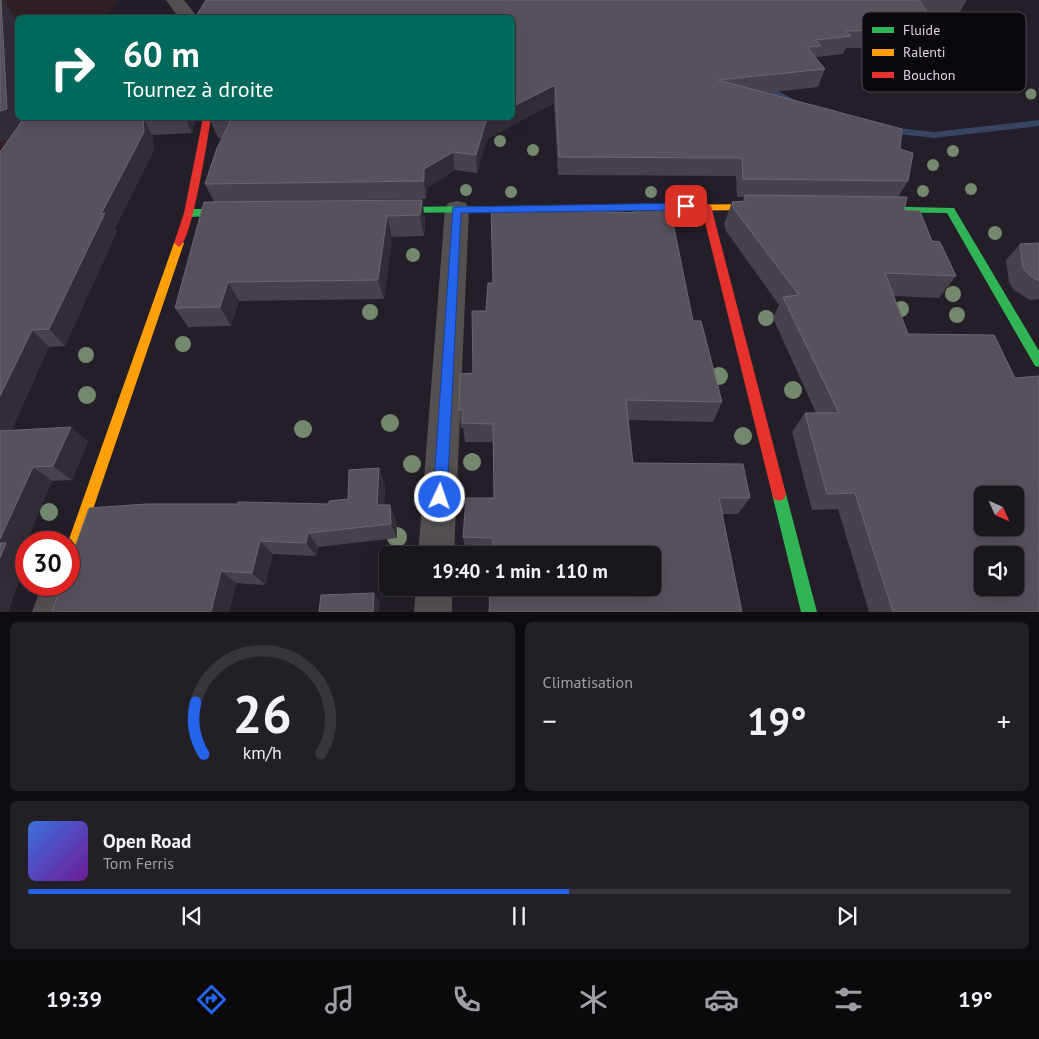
<!DOCTYPE html>
<html lang="fr">
<meta charset="utf-8">
<style>
:root{--surface:#1a161e;--page:#231f27;--text:#f1f3f6;--muted:#9f9fa4;--line:#38353c;--accent:#2563eb}
body{margin:0;font-family:"PT Sans",sans-serif;background:var(--page);color:var(--text);height:100vh;display:flex;flex-direction:column;font-size:19px;white-space:nowrap}
*{box-sizing:border-box;margin:0}
p{font-size:16px;color:var(--muted)}
.icon{flex:none;width:28px;height:28px;fill:none;stroke:currentColor;stroke-width:2;stroke-linecap:round;stroke-linejoin:round}
.map{position:relative;height:612px;overflow:hidden}
.details{display:flex;flex-direction:column;gap:10px;padding:10px;background:#0e0c10;flex:1}
.details>*{flex:none}
.hud{position:absolute;left:15px;top:15px;width:500px;height:105px;border-radius:8px;box-shadow:0 5px 20px #0002,0 0 0 1px var(--line);background:#00695c;color:#fff;overflow:hidden}
.needle{width:32px;rotate:135deg}
.buttons{position:absolute;left:974px;top:486px;display:grid;gap:10px}
.buttons a{display:grid;place-items:center;width:50px;height:50px;border-radius:8px;background:var(--surface);box-shadow:0 5px 20px #0002,0 0 0 1px var(--line);font-size:25px}
.speed{position:absolute;left:15px;top:531px;display:flex;gap:10px;font-size:25px;font-weight:700;text-align:center}
.speed>*{display:grid;place-content:center;width:65px;height:65px;border-radius:50%;background:var(--surface);box-shadow:0 5px 20px #0002,0 0 0 1px var(--line);line-height:1}
.speed .limit{border:8px solid #d22;background:#fff;color:#111}
.pin{position:absolute;display:grid;place-items:center;width:42px;height:42px;color:#fff;margin:-21px;border-radius:10px;box-shadow:0 2px 8px #0006}
.me{position:absolute;width:55px;margin:-28px;rotate:3deg;stroke-linejoin:round;filter:drop-shadow(0 0 4px #0008)}
.turn{display:flex;align-items:center;gap:18px;height:105px;padding:0 25px;font-size:22px}
.turn .icon{width:65px;height:65px;stroke-width:2.5}
.turn b{display:block;font-size:35px;line-height:42px}
.big{font-size:38px;font-weight:700;line-height:1.1}
.details .tile{flex:1;display:flex;flex-direction:column;justify-content:center;gap:8px;min-width:0;padding:0 18px;border-radius:8px;background:var(--page)}
.details .dial{align-items:center;gap:0}
.dial svg{height:130px;overflow:visible;fill:none;stroke:var(--line);stroke-width:7;stroke-linecap:round;text-anchor:middle}
.dial text{fill:var(--text);stroke:none}
.song{display:flex;align-items:center;gap:15px}
.cover{width:60px;height:60px;border-radius:8px;background:linear-gradient(135deg,hsl(220 70% 55%),hsl(280 70% 35%))}
.played{height:5px;border-radius:2px;background:linear-gradient(90deg,var(--accent) 55%,var(--line) 55%)}
.keys{display:flex;justify-content:space-around;direction:ltr}
.heat{display:flex;justify-content:space-between;align-items:center;font-size:28px;direction:ltr}
.details .tiles{flex:1;display:grid;gap:10px;grid-template-columns:1fr 1fr}
.tile:last-child{grid-column:span 2}
.trip{position:absolute;left:379px;top:546px;width:282px;height:50px;border-radius:8px;background:var(--surface);box-shadow:0 5px 20px #0002,0 0 0 1px var(--line);font-weight:700;line-height:50px;text-align:center}
.tab-bar{display:flex;height:80px;justify-content:space-around;align-items:center;background:#0a090c;color:var(--muted)}
.tab-bar .icon{width:35px;height:35px}
.tab-bar .on{color:var(--accent)}
.tab-bar b{font-size:22px;color:var(--text)}
.map>svg:first-child{display:block}
</style>
<div class="map">
<svg width="1039" height="612" viewBox="0 0 1039 612">
<rect width="100%" height="100%" fill="#231e28"/>
<!-- education -->
<path fill="#302026" d="M0,0H118L106,17L18,18V118L0,177Z"/>
<g fill="none" stroke-linecap="round" stroke-linejoin="round">
<!-- stream -->
<g fill="#374563" fill-rule="evenodd">
<path d="M758,83H764L800,103L796,106L793,105L758,87Z"/>
<path d="M1039,120V126L934,138L888,133L884,130L888,127L934,132Z"/>
</g>
<!-- street -->
<g fill="#545052" fill-rule="evenodd">
<path d="M166,0H184L198,18H179Z"/>
<path d="M457,201L466,203L469,209L454,555H418L445,209L448,203Z"/>
<path d="M69,570L73,572L78,585L70,612H32L42,585H69Z"/>
<path d="M416,588H452V612H414Z"/>
</g>
<!-- fast -->
<g fill="#30b455" fill-rule="evenodd">
<path d="M639,205L644,208L639,211L385,213L380,210L385,207Z"/>
<path d="M867,206L954,208L1039,351V367L1035,366L947,213L867,212L862,209Z"/>
<path d="M189,209H239L244,212L239,215L189,217L184,213Z"/>
<path d="M779,487L784,489L786,494L817,612H801L772,494L774,489Z"/>
</g>
<!-- slow -->
<g fill="#ff9f0a" fill-rule="evenodd">
<path d="M767,204L772,207L767,210L639,211L634,208L639,205Z"/>
<path d="M179,239L184,243L76,559L74,564L69,566L68,542L174,243Z"/>
</g>
<!-- jam -->
<g fill="#e5322d" fill-rule="evenodd">
<path d="M203,118H211C208,136 192,243 179,247L174,243L184,213Z"/>
<path d="M706,203L711,206L786,494L784,499L779,501L774,499L772,494L701,206Z"/>
</g>
</g>
<!-- trees -->
<g fill="#74886e">
<circle cx="1031" cy="94" r="5.5"/>
<circle cx="500" cy="141" r="6"/>
<circle cx="533" cy="150" r="6"/>
<circle cx="953" cy="151" r="6"/>
<circle cx="933" cy="165" r="6"/>
<circle cx="971" cy="189" r="6"/>
<circle cx="466" cy="190" r="6"/>
<circle cx="923" cy="191" r="6"/>
<circle cx="511" cy="192" r="6"/>
<circle cx="651" cy="192" r="6"/>
<circle cx="995" cy="233" r="7"/>
<circle cx="413" cy="255" r="7"/>
<circle cx="953" cy="294" r="8"/>
<circle cx="901" cy="309" r="8"/>
<circle cx="370" cy="312" r="8"/>
<circle cx="957" cy="315" r="8"/>
<circle cx="766" cy="318" r="8"/>
<circle cx="183" cy="344" r="8"/>
<circle cx="86" cy="355" r="8"/>
<circle cx="719" cy="376" r="9"/>
<circle cx="793" cy="390" r="9"/>
<circle cx="87" cy="395" r="9"/>
<circle cx="390" cy="423" r="9"/>
<circle cx="303" cy="429" r="9"/>
<circle cx="743" cy="436" r="9"/>
<circle cx="472" cy="462" r="9"/>
<circle cx="412" cy="464" r="9"/>
<circle cx="49" cy="512" r="9"/>
<circle cx="397" cy="537" r="10"/>
</g>
<!-- wall -->
<g fill="#47414c">
<path d="M0,0H3L17,22L18,118H196L192,133L152,135L154,150L115,228L117,231L65,346L49,347L11,430L88,441L72,480L52,481L22,551L26,553V558L8,612L9,140Z"/>
<path d="M206,0H967L957,17H930L938,29L929,47L846,48L843,54L817,57L816,58L825,69L818,87L765,93L900,149L908,181L898,197L904,210L932,241L956,276L939,298L894,296L908,334L1039,612H869L838,509L812,510L792,432L805,413H816L773,318L779,305L726,231L724,224L732,202L743,201L744,197H737L736,176L558,175L554,103L487,139L477,173L455,170L427,188L426,199L214,202L205,184L222,138H218L210,120L512,118Z"/>
<path d="M422,200L425,220L424,236L392,237L384,299L239,301L231,326L188,327L175,308L204,202Z"/>
<path d="M634,205L693,321L722,402L713,422L628,420L633,463L750,498L738,514H722L492,553L466,552L463,537L494,498L493,442H465L463,428H461L459,410L473,373L486,311L493,283L538,210L632,212Z"/>
<path d="M1039,243V299L1030,300L1014,290L1009,282L1006,260L1020,244Z"/>
<path d="M385,484L384,505L396,520L397,538L318,547L316,556L273,554L265,585L236,583L229,612H52L329,504L348,499Z"/>
</g>
<!-- shaded-wall -->
<g fill="#322c37">
<path d="M1,0H3L17,22L18,118H25L26,135L0,142Z"/>
<path d="M555,85L554,103L487,139L477,173L476,155L486,121L493,118H512V107Z"/>
<path d="M143,118L152,135L154,150L115,228L117,231L65,346L49,329L101,214Z"/>
<path d="M185,118H196L192,133Z"/>
<path d="M453,152L455,170L427,188L426,199L424,181V169Z"/>
<path d="M422,200L425,220L424,236L420,215Z"/>
<path d="M387,216L392,237L384,299L378,280Z"/>
<path d="M228,282L239,301L231,326L220,307Z"/>
<path d="M32,330L49,347L3,446L0,444V396Z"/>
<path d="M71,427L88,441L72,480L53,466Z"/>
<path d="M33,467L52,481L22,551L26,553V558L8,612H0V539Z"/>
<path d="M379,468L385,484L384,519L377,505Z"/>
<path d="M390,505L396,520L397,538L391,524Z"/>
<path d="M308,533L318,547L316,556L306,543Z"/>
<path d="M260,541L273,554L265,585L252,573Z"/>
<path d="M221,571L236,583L229,612H211Z"/>
<path d="M374,593L380,602L379,612H373Z"/>
</g>
<!-- building -->
<g fill="#57515c" stroke="#6c6671" fill-rule="evenodd">
<path d="M0,0H1L7,109L0,111Z"/>
<path d="M206,0H919L938,29L846,31L851,36L815,40L821,46L807,47L825,69L718,80L902,129L900,149L913,153L908,181L743,179L742,158L559,157L555,85L512,107V18H195Z"/>
<path d="M24,118H143L144,132L101,214L105,213L49,329L32,330L0,396V152Z"/>
<path d="M210,118H493L486,121L476,155L453,152L424,169V181L205,184L217,148L231,120H210Z"/>
<path d="M745,195L907,197L904,210L920,211L932,241L940,242L956,276L885,273L908,334L994,335L1015,378L1039,376V612H893L855,493L827,494L805,413H839L783,297L799,295L734,209L732,202L745,201ZM982,495H1015V528H982ZM982,555H1015V588H982Z"/>
<path d="M422,200L420,215L387,216L378,280L228,282L220,307L175,308L204,202Z"/>
<path d="M669,203L693,321H701L722,402L626,400L633,463L743,464L750,498H719L742,612H489L490,588H652V555H492L493,538L463,537L466,498H494L493,424L462,423L463,410H459L460,374L473,373L472,311H486L488,283H493L491,209L538,208V210L635,213L634,205Z"/>
<path d="M1039,243V281L1029,275L1023,267L1020,244Z"/>
<path d="M71,427L53,466L33,467L0,539V431Z"/>
<path d="M379,468L377,505H390L391,524L308,533L306,543L260,541L252,573L221,571L211,612H52L61,585H69V564L89,508L147,504H238V502L329,504V501L348,499L349,470Z"/>
<path d="M0,543H6L0,558Z"/>
<path d="M374,593L373,612H319L321,595Z"/>
</g>
<!-- route -->
<path fill="#2563eb" stroke="#184099" d="M686,203L692,206L686,210L461,213L447,497L445,502L440,504L435,502L433,497L453,207Z"/>
<!-- legend -->
<rect x="862" y="12" width="164" height="80" rx="8" fill="#0b070e" stroke="#4a454d" stroke-width="1"/>
<rect x="872" y="27" width="22" height="6" fill="#30b455"/>
<rect x="872" y="49" width="22" height="7" fill="#ff9f0a"/>
<rect x="872" y="72" width="22" height="6" fill="#e5322d"/>
<g font-size="14" fill="#dcd5e1">
<text x="903" y="35">Fluide</text>
<text x="903" y="57">Ralenti</text>
<text x="903" y="80">Bouchon</text>
</g>
</svg>
<div class="buttons">
<a><svg class="needle" viewBox="-14 -14 28 28"><path d="M0-13l5 13h-10z" fill="#e53935"/><path d="M0 13l5-13h-10z" fill="#9f9fa4"/></svg></a>
<a><svg class="icon" aria-label="sound" viewBox="0 0 24 24"><path d="M4 9h4l5-4v14l-5-4H4zM17 9q2 3 0 6"/></svg></a>
</div>
<div class="speed"><div class="limit">30</div></div>
<div class="pin" style="left:686px;top:206px;background:#d93025"><svg class="icon" aria-label="arrive" viewBox="0 0 24 24"><path d="M6 21V4h12l-3 4 3 4H6"/></svg></div>
<svg class="me" style="left:440px;top:497px" viewBox="-20 -20 40 40"><circle r="17" fill="#2563eb" stroke="#fff" stroke-width="3"/><path d="M0-11L8 9 0 5-8 9z" fill="#fff"/></svg>
<div class="trip">19:40 · 1 min · 110 m</div>
<div class="hud">
<div class="turn"><svg class="icon" aria-label="right" viewBox="0 0 24 24"><path d="M7 20v-9h11M14 6l5 5-5 5"/></svg><div><b>60 m</b>Tournez à droite</div></div>
</div>
</div>
<section class="details">
<div class="tiles">
<div class="tile dial"><svg viewBox="0 0 100 80">
<path d="M14 69A42 42 0 1 1 86 69"/>
<path d="M14 69A42 42 0 0 1 9 37" stroke="#2563eb"/>
<text x="50" y="56" font-size="32" font-weight="700">26</text>
<text x="50" y="72" font-size="11">km/h</text>
</svg></div>
<div class="tile"><p>Climatisation</p>
<div class="heat"><a>−</a><b class="big">19°</b><a>+</a></div>
</div>
<div class="tile">
<div class="song"><i class="cover"></i><div><b>Open Road</b><p>Tom Ferris</p></div></div>
<div class="played"></div>
<div class="keys"><svg class="icon" aria-label="previous" viewBox="0 0 24 24"><path d="M18 5L8 12l10 7zM5 5v14"/></svg><svg class="icon" aria-label="pause" viewBox="0 0 24 24"><path d="M8 5v14M16 5v14"/></svg><svg class="icon" aria-label="next" viewBox="0 0 24 24"><path d="M6 5l10 7-10 7zM19 5v14"/></svg></div>
</div>
</div>
</section>
<nav class="tab-bar">
<b>19:39</b>
<svg class="icon on" aria-label="directions" viewBox="0 0 24 24"><path d="M12 3l9 9-9 9-9-9zM9 14v-3h6M13 9l2 2-2 2"/></svg>
<svg class="icon" aria-label="music" viewBox="0 0 24 24"><path d="M9 18V5l10-2v13"/><circle cx="6" cy="18" r="3"/><circle cx="16" cy="16" r="3"/></svg>
<svg class="icon" aria-label="phone" viewBox="0 0 24 24"><path d="M5 4h4l2 5-3 2q2 4 5 5l2-3 5 2v4C11 20 4 13 5 4z"/></svg>
<svg class="icon" aria-label="climate" viewBox="0 0 24 24"><path d="M12 3v18M4 7l16 10M4 17L20 7"/></svg>
<svg class="icon" aria-label="car" viewBox="0 0 24 24"><path d="M5 17H2v-5l4-1 3-4h7l3 4 3 1v5h-3M9 17h6M6 11h13"/><circle cx="7" cy="17" r="2"/><circle cx="17" cy="17" r="2"/></svg>
<svg class="icon" aria-label="filters" viewBox="0 0 24 24"><path d="M4 7h16M4 17h16"/><circle cx="9" cy="7" r="2"/><circle cx="15" cy="17" r="2"/></svg>
<b>19°</b>
</nav>
